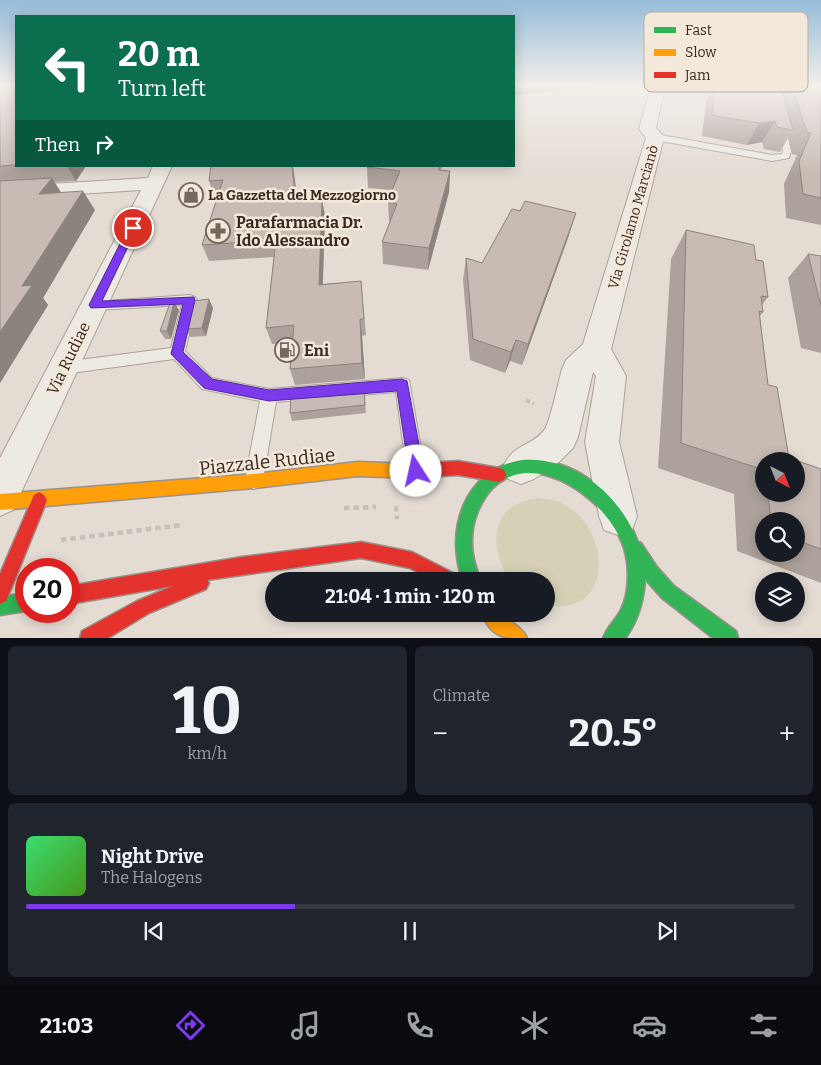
<!DOCTYPE html>
<meta charset="utf-8">
<style>
:root{--surface:#171b24;--page:#20242c;--text:#f1f3f6;--muted:#9ea1a6;--line:#363941;--accent:#7c3aed}
body{margin:0;font-family:Bitter,serif;background:var(--page);color:var(--text);height:100vh;display:flex;flex-direction:column;font-size:19px;white-space:nowrap}
*{box-sizing:border-box;margin:0}
p{font-size:16px;color:var(--muted)}
.icon{flex:none;width:28px;height:28px;fill:none;stroke:currentColor;stroke-width:2;stroke-linecap:round;stroke-linejoin:round}
.map{position:relative;height:638px;overflow:hidden}
.details{display:flex;flex-direction:column;gap:8px;padding:8px;background:#0d0f14;flex:1}
.details>*{flex:none}
.hud{position:absolute;left:15px;top:15px;width:500px;height:152px;border-radius:0px;box-shadow:0 2px 12px #0003;background:#0b6e4f;color:#fff;overflow:hidden}
.needle{width:32px;rotate:138deg}
.buttons{position:absolute;left:755px;top:452px;display:grid;gap:10px}
.buttons a{display:grid;place-items:center;width:50px;height:50px;border-radius:50%;background:var(--surface);box-shadow:0 2px 12px #0003;font-size:25px}
.speed{position:absolute;left:15px;top:558px;display:flex;gap:10px;font-size:25px;font-weight:700;text-align:center}
.speed>*{display:grid;place-content:center;width:65px;height:65px;border-radius:50%;background:var(--surface);box-shadow:0 2px 12px #0003;line-height:1}
.speed .limit{border:8px solid #d22;background:#fff;color:#111}
.pin{position:absolute;display:grid;place-items:center;width:42px;height:42px;color:#fff;margin:-21px;border:2px solid #fff;border-radius:50%;box-shadow:0 1px 5px #0007}
.me{position:absolute;width:55px;margin:-28px;rotate:350deg;stroke-linejoin:round;filter:drop-shadow(0 0 4px #0008)}
.turn{display:flex;align-items:center;gap:18px;height:105px;padding:0 20px;font-size:22px}
.turn .icon{width:65px;height:65px;stroke-width:2.5}
.turn b{display:block;font-size:35px;line-height:42px}
.then{display:flex;align-items:center;height:48px;padding:0 20px;background:#0003;gap:10px;font-size:19px}
.big{font-size:38px;font-weight:700;line-height:1.1}
.details .tile{flex:1;display:flex;flex-direction:column;justify-content:center;gap:8px;min-width:0;padding:0 18px;border-radius:8px;background:var(--page)}
.details .dial{align-items:center;gap:0}
.dial b{font-size:65px;line-height:1}
.song{display:flex;align-items:center;gap:15px}
.cover{width:60px;height:60px;border-radius:8px;background:linear-gradient(135deg,hsl(140 70% 55%),hsl(100 70% 35%))}
.played{height:5px;border-radius:2px;background:linear-gradient(90deg,var(--accent) 35%,var(--line) 35%)}
.keys{display:flex;justify-content:space-around;direction:ltr}
.heat{display:flex;justify-content:space-between;align-items:center;font-size:28px;direction:ltr}
.details .tiles{flex:1;display:grid;gap:8px;grid-template-columns:1fr 1fr}
.tile:last-child{grid-column:span 2}
.trip{position:absolute;left:265px;top:572px;width:290px;height:50px;border-radius:25px;background:var(--surface);box-shadow:0 2px 12px #0003;font-weight:700;line-height:50px;text-align:center}
.tabs{display:flex;height:80px;justify-content:space-around;align-items:center;background:#090b0e;color:var(--muted)}
.tabs .icon{width:35px;height:35px}
.tabs .active{color:var(--accent)}
.tabs b{font-size:22px;color:var(--text)}
.map>svg:first-child{display:block}
</style>
<div class="map">
<svg width="821" height="638" viewBox="0 0 821 638">
<rect width="100%" height="100%" fill="#e4dcd3"/>
<!-- green -->
<path fill="#d6d1b6" d="M537,498C543,499 551,499 557,501C613,523 616,619 546,605V581H511C497,563 489,532 506,512C514,503 526,500 537,498Z"/>
<g fill="none" stroke-linecap="round" stroke-linejoin="round">
<defs>
<g id="lane">
<path d="M778,123L785,125L791,151L789,158L772,161L655,140L651,137L655,134L772,155L782,154L783,151Z"/>
<path d="M190,295L195,297L197,300L185,351L212,378L269,389L403,378L409,380L425,471L422,477L416,480L410,477L407,471L396,392L276,402L263,480L260,486L254,489L248,486L245,480L260,401L202,389L174,359L64,374L59,372L56,368L59,364L64,362L171,348L182,305L95,310L90,308L88,305L90,302Z"/>
</g>
<g id="street">
<path d="M651,86H665L656,128L664,137L611,349L626,376L619,442L637,516L632,530L618,535L604,530L599,516L585,442L596,376L593,372L578,437L573,448L559,462L534,479L521,484L508,479L503,467C513,443 532,447 545,429C550,422 559,380 562,369L566,360L583,344L646,138L639,129Z"/>
<path d="M153,166H172L13,510L0,516V458L141,190L0,199V187L148,178Z"/>
</g>
<g id="fast">
<path d="M522,460C575,456 620,495 638,542L641,543L657,567L674,586L736,631L738,638H713L662,598L645,579C644,600 639,618 627,636L625,638H603C610,621 622,616 626,595C630,576 628,553 619,536C593,484 509,438 478,511C468,535 471,558 481,581H463C444,531 464,469 522,460Z"/>
<path d="M26,593V611L0,615V597Z"/>
</g>
<g id="slow">
<path d="M358,462L413,464L418,466L420,471L418,476L413,478L358,476L254,488L0,510V494L254,474Z"/>
<path d="M482,614H503C510,623 523,627 527,638C503,638 492,638 482,614Z"/>
</g>
<g id="jam">
<path d="M458,461L499,468L504,470L506,475L504,480L499,482L458,475L413,478L408,476L406,471L408,466L413,464Z"/>
<path d="M39,492L44,495L47,500L6,601L0,604V574L34,495Z"/>
<path d="M361,542L412,552L457,575L460,581H434L410,568L361,558L207,580L209,583L206,589L149,613L108,638H80L82,631L137,601L173,586L69,604V586L242,557Z"/>
</g>
</defs>
<!-- lane casing -->
<use href="#lane" stroke="#aaa29b" stroke-width="2"/>
<!-- street casing -->
<use href="#street" stroke="#aaa29b" stroke-width="2"/>
<!-- fast casing -->
<use href="#fast" stroke="#9a918b" stroke-width="3"/>
<!-- slow casing -->
<use href="#slow" stroke="#9a918b" stroke-width="3"/>
<!-- jam casing -->
<use href="#jam" stroke="#9a918b" stroke-width="3"/>
<!-- path-far1 -->
<path stroke="#c6c0ba" stroke-width="4" stroke-dasharray="4.5 3" stroke-linecap="butt" d="M526,400L534,404"/>
<!-- path -->
<g stroke="#c6c0ba" stroke-width="4.5" stroke-dasharray="5.5 4" stroke-linecap="butt">
<path d="M396,506L397,519"/>
<path d="M344,508L376,507"/>
<path d="M61,540L182,525"/>
</g>
<!-- lane -->
<use href="#lane" fill="#ede9e3" fill-rule="evenodd"/>
<!-- street -->
<use href="#street" fill="#ede9e3" fill-rule="evenodd"/>
<!-- fast -->
<use href="#fast" fill="#30b455" fill-rule="evenodd"/>
<!-- slow -->
<use href="#slow" fill="#ff9f0a" fill-rule="evenodd"/>
<!-- jam -->
<use href="#jam" fill="#e5322d" fill-rule="evenodd"/>
</g>
<!-- wall -->
<g fill="#aca19b" fill-rule="evenodd">
<path d="M0,86H16V166H86L76,181L54,182L61,193L95,210L43,298L48,305L0,383Z"/>
<path d="M705,86H821V225L786,218L784,184L797,155L792,154L788,138L780,152L764,149L762,142L747,145L702,136L707,95L704,94Z"/>
<path d="M211,166L298,202L322,200L325,216L323,284L361,281L366,335L362,336L365,379L295,385L290,369L292,342L272,344L266,328L274,257L209,261L202,245L217,197H215L209,181Z"/>
<path d="M367,166H442L441,170L450,171L449,192L428,270L383,264L382,242L390,221H389L388,200L392,190L368,188L367,167Z"/>
<path d="M686,230L756,260L768,297L762,305L763,312L760,316L768,385L789,458L821,469V583L737,551L734,494L658,468L671,259ZM796,461V494H764V470ZM764,521H796V554H764Z"/>
<path d="M569,235L522,365L510,361L505,373L470,360L463,280L466,258L482,263Z"/>
<path d="M808,254L821,256V353L801,348L788,278Z"/>
<path d="M213,308L206,336L190,337L186,329Z"/>
<path d="M179,310L171,339H165L160,331Z"/>
<path d="M364,389L366,413L292,421L290,413Z"/>
</g>
<!-- shaded-wall -->
<g fill="#8c837e">
<path d="M514,86H596L514,95Z"/>
<path d="M775,121L762,142L747,145L759,123Z"/>
<path d="M67,166H86L76,181Z"/>
<path d="M292,166H293L300,218L296,202Z"/>
<path d="M450,171L449,192L428,270L429,248Z"/>
<path d="M52,178L64,197L39,194Z"/>
<path d="M83,191L95,210L43,298L48,305L0,383V332L22,286Z"/>
<path d="M322,200L325,216L322,301L319,285Z"/>
<path d="M576,213L569,235L522,365L528,344Z"/>
<path d="M209,299L213,308L206,336L202,328Z"/>
<path d="M174,302L179,310L171,339L167,331Z"/>
<path d="M360,319L362,336L365,379L362,363Z"/>
<path d="M516,340L510,361L505,373L511,352Z"/>
</g>
<!-- building -->
<g fill="#c8bbb4" stroke="#8c837e">
<path d="M0,86H16V165L0,166Z"/>
<path d="M715,86H781L793,130L777,127L775,121L759,123L712,115Z"/>
<path d="M792,86H821V198L803,194L799,161L811,133L807,132Z"/>
<path d="M211,166H292L296,202L322,200L319,285L361,281L364,319H360L362,363L290,369L294,325L266,328L276,240L202,245L223,180L209,181Z"/>
<path d="M367,166H440L439,170L450,171L429,248L382,242L397,204L393,203V201L388,200L400,171L367,167Z"/>
<path d="M52,178L39,194L83,191L22,286L32,285L0,332V181Z"/>
<path d="M525,201L576,213L528,344L516,340L511,352L473,339L466,258L482,263L512,209L520,211Z"/>
<path d="M686,230L754,245L756,260L763,261L768,297L761,296L763,312L759,311L768,385L777,387L789,458L821,469V549L796,540V521H771L768,494H796V461H764V470L681,443Z"/>
<path d="M808,254L821,256V306Z"/>
<path d="M209,299L202,328L186,329L193,301Z"/>
<path d="M174,302L167,331H160L170,303Z"/>
<path d="M364,389L365,405L290,413L291,395Z"/>
</g>
<!-- sky -->
<linearGradient id="sky" x2="0" y2="1"><stop stop-color="#96bcd8"/><stop offset="0.49" stop-color="#f3efeb"/><stop offset="1" stop-color="#f3efeb" stop-opacity="0"/></linearGradient>
<rect width="821" height="175" fill="url(#sky)"/>
<!-- route -->
<path fill="#7c3aed" stroke="#51269a" d="M133,225L137,228L102,301L194,297L195,300L183,352L212,379L269,390L402,379L407,381L424,471L422,476L416,478L411,476L409,471L397,391L269,401L208,389L204,388L171,354L183,304L91,308L89,305L128,228Z"/>
<!-- icons -->
<defs>
<symbol id="shop-ring" viewBox="-11 -11 22 22"><circle r="9.5" fill="#f4e8da" stroke="#756860" stroke-width="1.5"/><path d="M-5-2.5h2.3a2.7 3.5 0 0 1 5.4 0H5L5.5 6h-11ZM-1.5-2.5h3a1.5 2.3 0 0 0-3 0Z" fill="#756860"/></symbol>
<symbol id="pharmacy-ring" viewBox="-11 -11 22 22"><circle r="9.5" fill="#f4e8da" stroke="#756860" stroke-width="1.5"/><path d="M-2-6h4v4h4v4h-4v4h-4v-4h-4v-4h4Z" fill="#756860"/></symbol>
<symbol id="fuel-ring" viewBox="-11 -11 22 22"><circle r="9.5" fill="#f4e8da" stroke="#756860" stroke-width="1.5"/><path d="M-5.5-6h7V0h2V4h1.3V-2.5L3-4.5l.8-.8L6-3V5H2.5V1h-1V6h-7ZM-4.2-4.7v3.2H.2V-4.7Z" fill="#756860"/></symbol>
</defs>
<g fill-rule="evenodd">
<use href="#shop-ring" x="177" y="181" width="28" height="28"/>
<use href="#pharmacy-ring" x="204" y="217" width="28" height="28"/>
<use href="#fuel-ring" x="273" y="336" width="28" height="28"/>
</g>
<g text-anchor="middle" stroke-width="5" stroke-linejoin="round" paint-order="stroke">
<!-- far-poi labels -->
<g font-size="14" font-weight="bold" fill="#392a22" stroke="#f4e8da" text-anchor="start">
<text x="208" y="200">La Gazzetta del Mezzogiorno</text>
</g>
<!-- far-street labels -->
<g font-size="14" fill="#392a22" stroke="#f4e8da">
<text transform="translate(633 217) rotate(-74)" y="5">Via Girolamo Marcianò</text>
</g>
<!-- poi labels -->
<g font-size="16" font-weight="bold" fill="#392a22" stroke="#f4e8da" text-anchor="start">
<text x="236" y="228">Parafarmacia Dr.<tspan x="236" dy="18">Ido Alessandro</tspan></text>
<text x="304" y="356">Eni</text>
</g>
<!-- street labels -->
<g font-size="16" fill="#392a22" stroke="#f4e8da">
<text transform="translate(68 358) rotate(-64)" y="6">Via Rudiae</text>
</g>
<!-- near-street labels -->
<g font-size="19" fill="#392a22" stroke="#f4e8da">
<text transform="translate(267 461) rotate(-6)" y="7">Piazzale Rudiae</text>
</g>
</g>
<!-- legend -->
<rect x="644" y="12" width="164" height="80" rx="8" fill="#f4e8da" stroke="#bcafa3" stroke-width="1"/>
<rect x="654" y="27" width="22" height="6" fill="#30b455"/>
<rect x="654" y="49" width="22" height="7" fill="#ff9f0a"/>
<rect x="654" y="72" width="22" height="6" fill="#e5322d"/>
<g font-size="14" fill="#392a22">
<text x="685" y="35">Fast</text>
<text x="685" y="57">Slow</text>
<text x="685" y="80">Jam</text>
</g>
</svg>
<div class="buttons">
<a><svg class="needle" viewBox="-14 -14 28 28"><path d="M0-13l5 13h-10z" fill="#e53935"/><path d="M0 13l5-13h-10z" fill="#9ea1a6"/></svg></a>
<a><svg class="icon" aria-label="search" viewBox="0 0 24 24"><circle cx="10" cy="10" r="6"/><path d="M15 15l6 6"/></svg></a>
<a><svg class="icon" aria-label="layers" viewBox="0 0 24 24"><path d="M12 4l9 5-9 5-9-5zM3 14l9 5 9-5"/></svg></a>
</div>
<div class="speed"><div class="limit">20</div></div>
<div class="pin" style="left:133px;top:228px;background:#d93025"><svg class="icon" aria-label="arrive" viewBox="0 0 24 24"><path d="M6 21V4h12l-3 4 3 4H6"/></svg></div>
<svg class="me" style="left:416px;top:471px" viewBox="-20 -20 40 40"><circle r="19" fill="#fff"/><path d="M0-13L10 11 0 6-10 11z" fill="#7c3aed"/></svg>
<div class="trip">21:04 · 1 min · 120 m</div>
<div class="hud">
<div class="turn"><svg class="icon" aria-label="left" viewBox="0 0 24 24"><path d="M17 20v-9H6M10 6l-5 5 5 5"/></svg><div><b>20 m</b>Turn left</div></div>
<div class="then">Then<svg class="icon" aria-label="right" viewBox="0 0 24 24"><path d="M7 20v-9h11M14 6l5 5-5 5"/></svg></div>
</div>
</div>
<section class="details">
<div class="tiles">
<div class="tile dial"><b>10</b><p>km/h</p></div>
<div class="tile"><p>Climate</p>
<div class="heat"><a>−</a><b class="big">20.5°</b><a>+</a></div>
</div>
<div class="tile">
<div class="song"><i class="cover"></i><div><b>Night Drive</b><p>The Halogens</p></div></div>
<div class="played"></div>
<div class="keys"><svg class="icon" aria-label="previous" viewBox="0 0 24 24"><path d="M18 5L8 12l10 7zM5 5v14"/></svg><svg class="icon" aria-label="pause" viewBox="0 0 24 24"><path d="M8 5v14M16 5v14"/></svg><svg class="icon" aria-label="next" viewBox="0 0 24 24"><path d="M6 5l10 7-10 7zM19 5v14"/></svg></div>
</div>
</div>
</section>
<nav class="tabs">
<b>21:03</b>
<svg class="icon active" aria-label="directions" viewBox="0 0 24 24"><path d="M12 3l9 9-9 9-9-9zM9 14v-3h6M13 9l2 2-2 2"/></svg>
<svg class="icon" aria-label="music" viewBox="0 0 24 24"><path d="M9 18V5l10-2v13"/><circle cx="6" cy="18" r="3"/><circle cx="16" cy="16" r="3"/></svg>
<svg class="icon" aria-label="phone" viewBox="0 0 24 24"><path d="M5 4h4l2 5-3 2q2 4 5 5l2-3 5 2v4C11 20 4 13 5 4z"/></svg>
<svg class="icon" aria-label="climate" viewBox="0 0 24 24"><path d="M12 3v18M4 7l16 10M4 17L20 7"/></svg>
<svg class="icon" aria-label="car" viewBox="0 0 24 24"><path d="M5 17H2v-5l4-1 3-4h7l3 4 3 1v5h-3M9 17h6M6 11h13"/><circle cx="7" cy="17" r="2"/><circle cx="17" cy="17" r="2"/></svg>
<svg class="icon" aria-label="filters" viewBox="0 0 24 24"><path d="M4 7h16M4 17h16"/><circle cx="9" cy="7" r="2"/><circle cx="15" cy="17" r="2"/></svg>
</nav>
